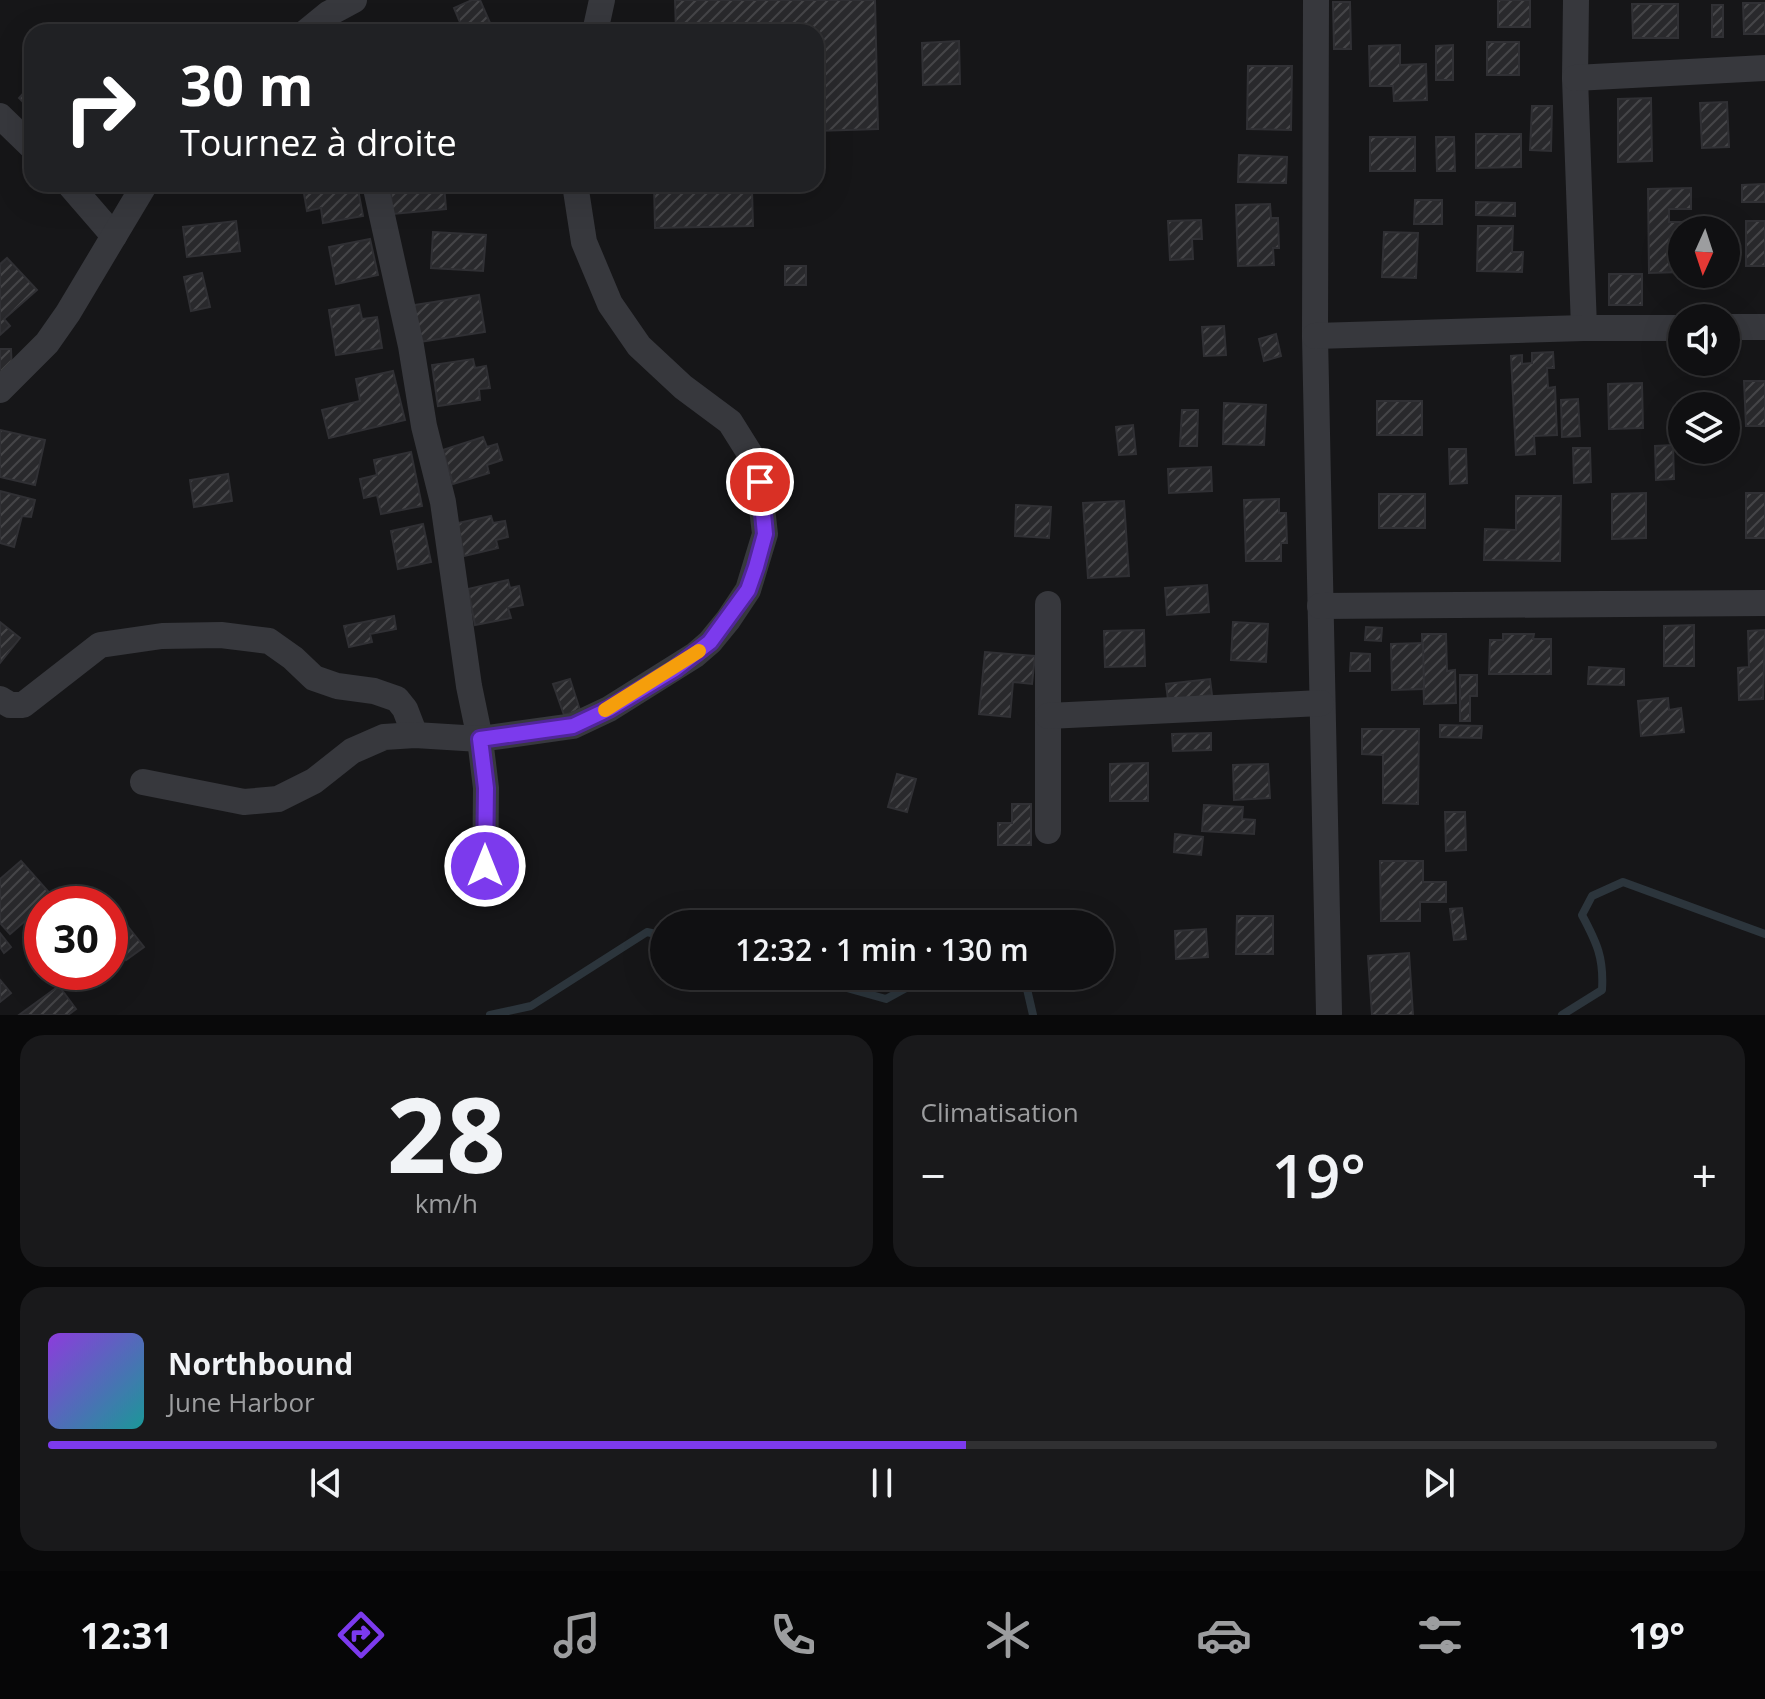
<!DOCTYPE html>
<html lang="fr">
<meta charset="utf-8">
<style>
:root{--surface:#101012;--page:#19191b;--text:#f1f3f6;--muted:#9c9d9f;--line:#303032;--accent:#7c3aed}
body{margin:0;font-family:"Open Sans",sans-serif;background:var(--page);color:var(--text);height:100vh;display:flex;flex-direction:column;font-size:30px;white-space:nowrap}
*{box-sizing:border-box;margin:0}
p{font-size:26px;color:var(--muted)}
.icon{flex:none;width:44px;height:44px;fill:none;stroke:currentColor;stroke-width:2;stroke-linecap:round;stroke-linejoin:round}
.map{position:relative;height:1015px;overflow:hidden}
.side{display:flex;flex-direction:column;gap:20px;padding:20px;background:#09090a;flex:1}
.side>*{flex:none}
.guide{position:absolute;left:24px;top:24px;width:800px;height:168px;border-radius:24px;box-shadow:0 8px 32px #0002,0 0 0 2px var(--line);background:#202124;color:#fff;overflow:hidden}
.needle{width:52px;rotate:183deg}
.controls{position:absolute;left:1668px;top:216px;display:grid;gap:16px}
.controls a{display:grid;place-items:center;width:72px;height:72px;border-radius:50%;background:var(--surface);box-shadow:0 8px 32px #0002,0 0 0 2px var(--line);font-size:40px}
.speed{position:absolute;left:24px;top:886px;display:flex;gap:16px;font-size:40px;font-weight:700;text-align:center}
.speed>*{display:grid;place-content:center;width:104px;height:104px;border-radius:50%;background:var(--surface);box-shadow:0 8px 32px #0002,0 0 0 2px var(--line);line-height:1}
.speed .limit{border:12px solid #d22;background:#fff;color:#111}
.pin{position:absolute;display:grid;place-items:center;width:68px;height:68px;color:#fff;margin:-34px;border:4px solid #fff;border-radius:50%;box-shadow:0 2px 8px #0007}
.me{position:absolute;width:88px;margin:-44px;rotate:0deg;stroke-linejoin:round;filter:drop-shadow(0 0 6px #0008)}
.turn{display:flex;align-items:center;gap:28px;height:168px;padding:0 24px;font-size:36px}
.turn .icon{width:104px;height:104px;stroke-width:2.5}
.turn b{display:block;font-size:56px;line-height:68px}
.big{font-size:60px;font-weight:600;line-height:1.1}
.side .widget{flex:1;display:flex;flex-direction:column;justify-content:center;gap:12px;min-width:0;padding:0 28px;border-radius:24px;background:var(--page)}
.side .dial{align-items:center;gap:0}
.dial b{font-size:104px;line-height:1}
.song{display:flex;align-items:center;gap:24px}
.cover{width:96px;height:96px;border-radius:12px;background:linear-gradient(135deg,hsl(270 70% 55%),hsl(180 70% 35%))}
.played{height:8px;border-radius:4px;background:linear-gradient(90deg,var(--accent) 55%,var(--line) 55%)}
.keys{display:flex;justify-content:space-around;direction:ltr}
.heat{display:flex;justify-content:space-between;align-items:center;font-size:44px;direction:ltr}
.side .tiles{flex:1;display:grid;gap:20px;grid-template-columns:1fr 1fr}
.widget:last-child{grid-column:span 2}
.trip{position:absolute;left:650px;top:910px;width:464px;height:80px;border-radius:40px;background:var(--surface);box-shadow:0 8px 32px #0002,0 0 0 2px var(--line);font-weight:600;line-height:80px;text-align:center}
.tabs{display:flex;height:128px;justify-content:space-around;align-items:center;background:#060607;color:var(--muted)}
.tabs .icon{width:56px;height:56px}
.tabs .current{color:var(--accent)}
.tabs b{font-size:36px;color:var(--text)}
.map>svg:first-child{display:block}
</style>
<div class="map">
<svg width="1765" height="1015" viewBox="0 0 1765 1015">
<defs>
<pattern id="building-hatch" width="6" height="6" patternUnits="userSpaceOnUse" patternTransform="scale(2)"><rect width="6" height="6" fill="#29292c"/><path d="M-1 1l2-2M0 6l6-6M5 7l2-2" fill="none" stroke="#454548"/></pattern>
</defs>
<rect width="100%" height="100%" fill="#161618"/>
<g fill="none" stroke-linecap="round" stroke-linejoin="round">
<!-- stream -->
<g stroke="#2c353c" stroke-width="8">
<path d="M804,976L886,999L928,976"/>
<path d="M1024,976L1033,1015"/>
<path d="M490,1015L531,1006L647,932L664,936"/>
<path d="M1562,1015L1602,990C1604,958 1597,943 1582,915L1592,896L1623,882L1765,934"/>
</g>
</g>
<!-- building -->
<g fill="url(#building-hatch)" stroke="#303034" stroke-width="2">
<path d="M472,0H480L494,32H464L454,8Z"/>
<path d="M675,0H875L878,129L816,131V32H676Z"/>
<rect x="1498" y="0" width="32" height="27"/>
<path d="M1333,2H1350L1351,49H1334Z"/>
<path d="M1743,3H1765V34H1744Z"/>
<path d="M1632,4H1678V38H1633Z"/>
<rect x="1712" y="5" width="11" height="32"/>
<path d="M959,41L960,84L923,85L922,43Z"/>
<rect x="1487" y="42" width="32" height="33"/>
<path d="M1400,45V65L1426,64L1427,100L1394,101L1393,86H1370L1369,46Z"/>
<path d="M1453,45V80H1436V46Z"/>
<path d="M1248,66H1292L1291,130L1247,129Z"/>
<path d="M32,84V111L19,98Z"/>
<path d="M1651,98L1652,161L1618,162V99Z"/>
<path d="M1727,102L1729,147L1702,148L1700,103Z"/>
<path d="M1532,106H1552L1551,151L1530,150Z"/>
<path d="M1476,134H1521V167L1476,168Z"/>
<rect x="1370" y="137" width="45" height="34"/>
<path d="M1436,137H1454L1455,171H1437Z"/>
<path d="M1239,155L1287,157L1286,183L1238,182Z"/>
<path d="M316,184H357L363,216L323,223L321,208L307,211L303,188Z"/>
<path d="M390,184H444L446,209L393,214Z"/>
<path d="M654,184H696V191L752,189L753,226L655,228Z"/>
<path d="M1765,184V202H1742V185Z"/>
<path d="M1691,188V209H1669V222H1689V230H1682V272L1649,273L1648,189Z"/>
<path d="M1415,200H1442V224H1414Z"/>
<path d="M1476,202L1515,203V216L1476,215Z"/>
<path d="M1270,204L1271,218H1278L1279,248H1273L1274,265L1238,266L1236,205Z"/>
<path d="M1201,220L1202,239H1192L1193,259L1170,260L1168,221Z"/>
<path d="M236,221L240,251L187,257L183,227Z"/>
<rect x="1746" y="221" width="19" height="45"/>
<path d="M1478,226H1513L1512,252H1523L1522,272L1477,271Z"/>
<path d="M433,232L486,235L483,271L431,268Z"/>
<path d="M1384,232L1418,233L1416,278L1382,277Z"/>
<path d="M370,239L378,275L336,284L329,247Z"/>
<path d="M7,258L37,290L4,319L10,326L0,335V264Z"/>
<rect x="785" y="266" width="21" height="19"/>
<path d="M202,273L210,307L191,311L184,277Z"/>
<rect x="1609" y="274" width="33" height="31"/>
<path d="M479,295L485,332L419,342L414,305Z"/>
<path d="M359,305L362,319L377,317L382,348L336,355L329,310Z"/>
<path d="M1224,326L1226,355L1204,356L1202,327Z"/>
<path d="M1276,334L1281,356L1264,361L1259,339Z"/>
<path d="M0,349H11L12,373L0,374Z"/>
<path d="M1553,352L1554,368H1547L1548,388L1555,387L1557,435L1534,436L1535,454L1516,455L1511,356L1522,355V364L1532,363V353Z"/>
<path d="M473,359L475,368L486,366L490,388L479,389L480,400L438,406L432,365Z"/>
<path d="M393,371L405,420L329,438L322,410L360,401L356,379Z"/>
<path d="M1744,381H1765V426H1746Z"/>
<path d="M1642,383L1643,428L1609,429L1608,384Z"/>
<path d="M1578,399L1580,436L1562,437L1561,400Z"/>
<rect x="1377" y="401" width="45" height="34"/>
<path d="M1224,403L1266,405L1264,445L1223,444Z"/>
<path d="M1182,410H1198L1197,446H1180Z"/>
<path d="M1133,425L1136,454L1119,455L1116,427Z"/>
<path d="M0,430L45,440L35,485L0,477Z"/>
<path d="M483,437L487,447L497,444L502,460L487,465L489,473L453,484L443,450Z"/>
<path d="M1673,445L1674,479L1656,480L1655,446Z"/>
<path d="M1573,448H1590L1591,482L1574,483Z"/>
<path d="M1449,449H1466L1467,483L1450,484Z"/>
<path d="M411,452L422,506L381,514L377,495L364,498L360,479L377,475L374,460Z"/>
<path d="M1211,467L1212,491L1169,493L1168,469Z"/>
<path d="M228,474L232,501L194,507L190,480Z"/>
<path d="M0,491L35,500L31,517L22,516L14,547L0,543Z"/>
<path d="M1646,493V538L1612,539V494Z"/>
<rect x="1746" y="493" width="19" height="45"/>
<rect x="1379" y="494" width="46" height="34"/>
<path d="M1516,496H1561L1560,561L1484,560L1485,529L1516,530Z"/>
<path d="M1279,499V513H1286L1287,543H1281V561H1246L1244,500Z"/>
<path d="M1124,501L1129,576L1088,578L1083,503Z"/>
<path d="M1016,505L1051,507L1049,538L1015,536Z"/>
<path d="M491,516L493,523L505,521L508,537L496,540L498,548L464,556L458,523Z"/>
<path d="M423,524L431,562L398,569L391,531Z"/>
<path d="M508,580L510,588L519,586L523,605L508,608L511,618L475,625L468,589Z"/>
<path d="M1207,585L1209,612L1167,615L1165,588Z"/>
<path d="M394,616L396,629L370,634L372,642L349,647L344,626Z"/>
<path d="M0,622L20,638L0,663Z"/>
<path d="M1233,622L1268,624L1266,662L1231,660Z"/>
<path d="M1694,625V666H1664V626Z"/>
<path d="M1366,627L1382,628L1381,641L1365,640Z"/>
<path d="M1144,630L1145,666L1105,667L1104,631Z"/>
<path d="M1765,630L1763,699L1739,700L1738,668L1749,667L1748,631Z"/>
<path d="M1422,634H1446L1447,671L1455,670L1456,703L1424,704Z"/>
<path d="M1503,634H1534L1533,639H1551V674H1489L1490,640H1503Z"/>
<path d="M1423,643L1424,689L1392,690L1391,644Z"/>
<path d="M985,652L1035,656L1032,684L1013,682L1010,717L979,714Z"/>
<path d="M1351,653L1370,654V671H1350Z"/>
<path d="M1589,667L1624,669V685L1588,684Z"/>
<path d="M1460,675H1477V696H1470V721H1460Z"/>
<path d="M570,679L580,710L564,715L553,684Z"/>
<path d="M1210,679L1212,695L1168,700L1166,684Z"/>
<path d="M1668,698L1669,710L1681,708L1684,732L1641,736L1638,701Z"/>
<path d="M1440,725L1482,726L1481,738L1440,737Z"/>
<path d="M1362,729H1419L1418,804L1383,803V755L1362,754Z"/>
<path d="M1211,733V750L1173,751L1172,734Z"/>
<path d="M1148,763V801H1110V764Z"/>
<path d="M1268,764L1270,798L1234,800L1233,765Z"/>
<path d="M897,774L916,779L907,812L888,807Z"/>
<path d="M1012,804H1031V845H998V823H1012Z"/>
<path d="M1204,805L1243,807L1242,819L1255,820L1254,834L1202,831Z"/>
<path d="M1445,812H1465L1466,850L1446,851Z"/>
<path d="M1175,834L1203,837L1201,855L1174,852Z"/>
<path d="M21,861L53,897L10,934L0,923V879Z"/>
<path d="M1380,861H1423V882H1446V902H1420V921H1381Z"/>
<path d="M1462,908L1466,939L1454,940L1450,909Z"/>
<path d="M118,914L144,947L126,960L110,939V920Z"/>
<path d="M1237,916H1273V954H1236Z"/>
<path d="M1206,929L1208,957L1176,959L1175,931Z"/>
<path d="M0,933L11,947L4,953L0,947Z"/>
<path d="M1409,953L1413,1015H1372L1368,956Z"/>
<path d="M0,980L11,993L0,1002Z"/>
<path d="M59,986L76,1009L68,1015H19Z"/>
</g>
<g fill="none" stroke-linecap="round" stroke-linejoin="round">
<!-- street -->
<g stroke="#37383d" stroke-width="26">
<path d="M1316,0L1315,336L1329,1013"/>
<path d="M1576,0L1575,78L1584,328"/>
<path d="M306,32L328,14L354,0"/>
<path d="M595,32L602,0"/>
<path d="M1575,78L1765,68"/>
<path d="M0,116L32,147"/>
<path d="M69,184L114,236"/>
<path d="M375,184L411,346L424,426L443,502L469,686L480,739L486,788L485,893"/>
<path d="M1726,327H1765"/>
<path d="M1315,336L1584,328H1682"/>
<path d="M0,390L47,343L68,313L145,184"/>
<path d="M1048,604V831"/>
<path d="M1320,606L1765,603"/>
<path d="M0,699L10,705H23L100,645L162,636L221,635L269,641L293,658L314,678L337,686L374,691L397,699L405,709L415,735"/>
<path d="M1048,716L1321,703"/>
<path d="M143,782L244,802L278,799L314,781L352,751L384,737L415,735L480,739L573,726L609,709L695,655L710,642L728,620L748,590L765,534L757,465L730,422L683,387L639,346L610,304L584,242L575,184"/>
</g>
</g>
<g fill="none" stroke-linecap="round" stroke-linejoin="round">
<defs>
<path id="route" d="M485,866L486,788L480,739L573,726L609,709L675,669L710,642L748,590L756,567L765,534L760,482"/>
</defs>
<!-- route casing -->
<use href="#route" stroke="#51269a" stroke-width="20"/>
<!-- route -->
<use href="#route" stroke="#7c3aed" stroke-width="14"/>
<!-- slow -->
<path stroke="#f59e0b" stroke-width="14" d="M605,710L699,651"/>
</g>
</svg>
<div class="controls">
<a><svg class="needle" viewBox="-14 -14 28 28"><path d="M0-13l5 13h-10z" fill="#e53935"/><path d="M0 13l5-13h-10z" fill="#9c9d9f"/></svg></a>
<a><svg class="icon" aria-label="sound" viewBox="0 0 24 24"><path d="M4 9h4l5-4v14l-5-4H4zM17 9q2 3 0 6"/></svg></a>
<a><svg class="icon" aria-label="layers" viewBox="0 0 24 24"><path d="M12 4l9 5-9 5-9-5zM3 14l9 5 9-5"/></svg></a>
</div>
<div class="speed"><div class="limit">30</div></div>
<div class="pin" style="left:760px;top:482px;background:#d93025"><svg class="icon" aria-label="arrive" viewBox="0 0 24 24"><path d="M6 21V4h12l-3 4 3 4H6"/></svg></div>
<svg class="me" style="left:485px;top:866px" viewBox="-20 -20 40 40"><circle r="17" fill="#7c3aed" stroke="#fff" stroke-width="3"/><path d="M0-11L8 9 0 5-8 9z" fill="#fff"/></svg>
<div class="trip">12:32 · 1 min · 130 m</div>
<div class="guide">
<div class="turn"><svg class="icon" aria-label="right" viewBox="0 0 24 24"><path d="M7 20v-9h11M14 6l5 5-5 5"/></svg><div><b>30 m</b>Tournez à droite</div></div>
</div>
</div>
<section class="side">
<div class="tiles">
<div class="widget dial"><b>28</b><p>km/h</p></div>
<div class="widget"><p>Climatisation</p>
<div class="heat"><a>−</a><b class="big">19°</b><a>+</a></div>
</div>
<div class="widget">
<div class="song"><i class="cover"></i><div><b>Northbound</b><p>June Harbor</p></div></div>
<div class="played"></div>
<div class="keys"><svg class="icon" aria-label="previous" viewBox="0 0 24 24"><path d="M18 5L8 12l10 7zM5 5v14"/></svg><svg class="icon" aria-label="pause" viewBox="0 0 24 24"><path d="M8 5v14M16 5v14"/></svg><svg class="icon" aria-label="next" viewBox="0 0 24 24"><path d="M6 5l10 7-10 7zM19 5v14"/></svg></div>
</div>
</div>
</section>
<nav class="tabs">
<b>12:31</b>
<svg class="icon current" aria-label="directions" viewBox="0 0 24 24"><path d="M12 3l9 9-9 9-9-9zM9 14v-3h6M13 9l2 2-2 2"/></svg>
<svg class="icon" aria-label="music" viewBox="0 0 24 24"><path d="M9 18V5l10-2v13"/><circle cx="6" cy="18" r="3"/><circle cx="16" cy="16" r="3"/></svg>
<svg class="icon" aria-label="phone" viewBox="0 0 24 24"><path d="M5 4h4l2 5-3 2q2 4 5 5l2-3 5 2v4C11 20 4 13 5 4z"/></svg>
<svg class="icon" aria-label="climate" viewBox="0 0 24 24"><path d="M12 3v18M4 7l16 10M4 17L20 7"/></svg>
<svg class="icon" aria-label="car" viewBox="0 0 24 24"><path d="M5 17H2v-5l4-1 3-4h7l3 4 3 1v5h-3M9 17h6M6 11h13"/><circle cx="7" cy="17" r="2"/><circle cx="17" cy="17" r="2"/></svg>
<svg class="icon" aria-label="filters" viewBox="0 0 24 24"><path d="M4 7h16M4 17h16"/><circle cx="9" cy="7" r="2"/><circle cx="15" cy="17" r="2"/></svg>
<b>19°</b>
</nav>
